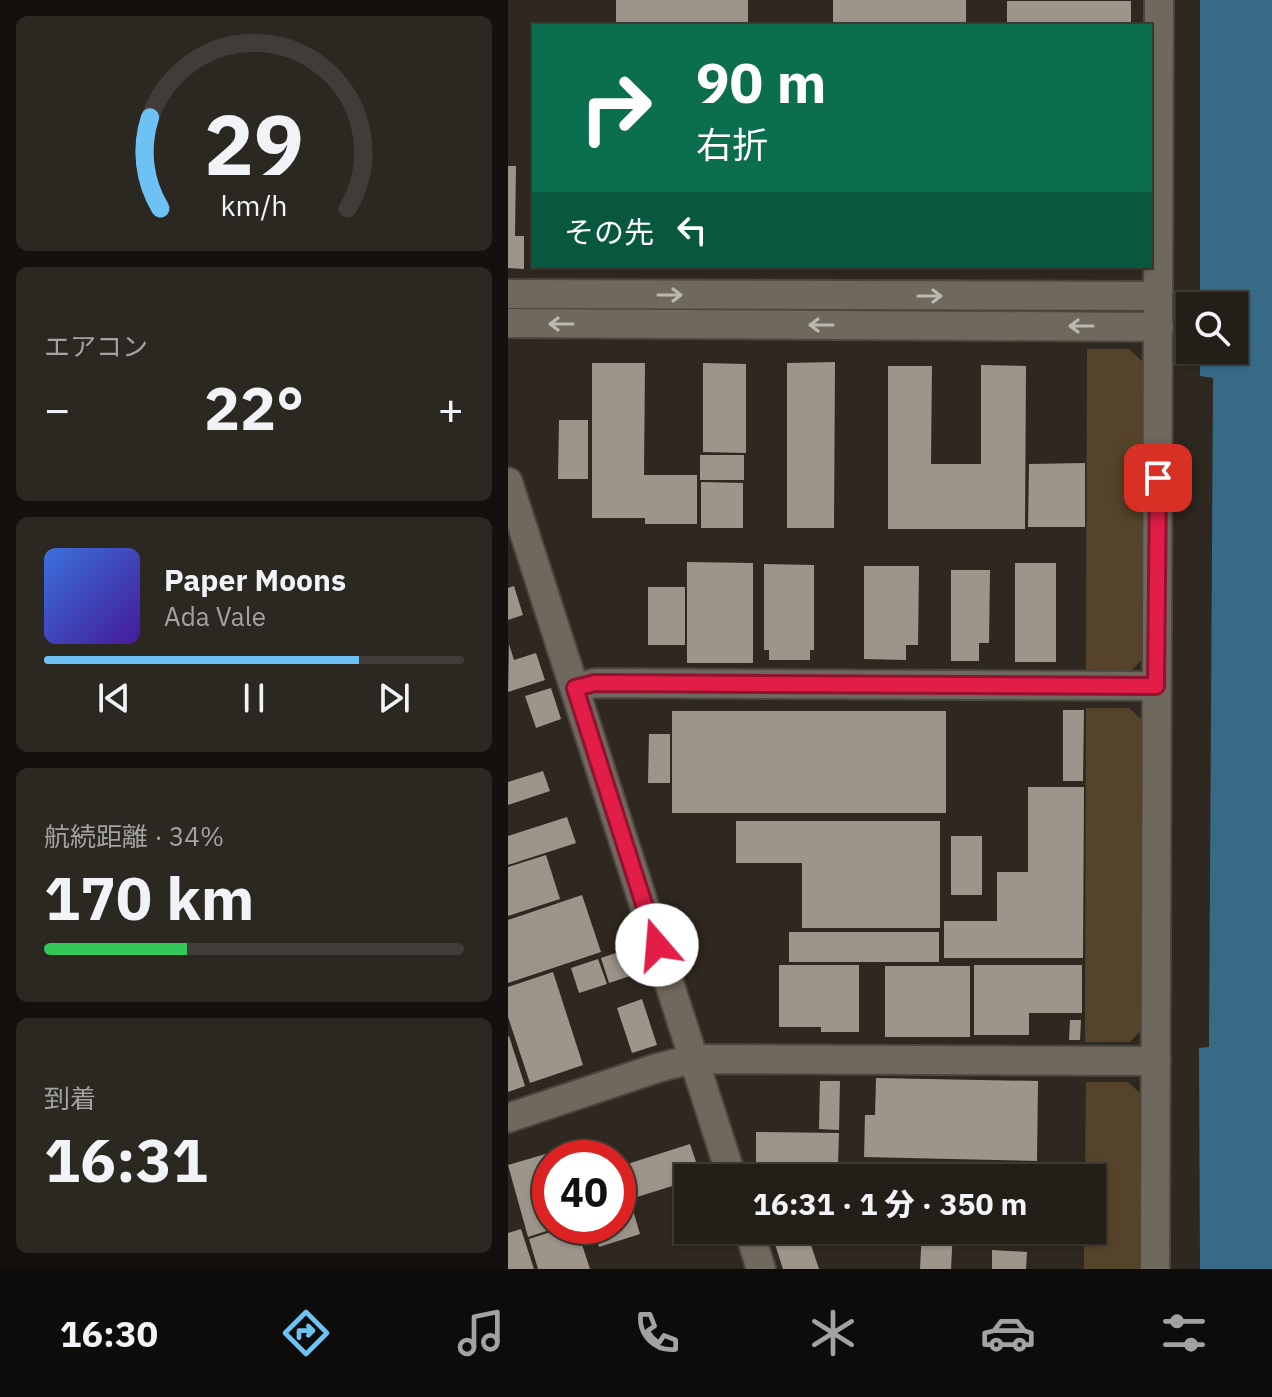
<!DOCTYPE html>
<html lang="ja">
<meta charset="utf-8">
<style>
:root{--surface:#231e18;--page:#2b2721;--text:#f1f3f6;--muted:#a3a2a2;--line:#403c37;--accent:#6ec2f3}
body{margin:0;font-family:"IBM Plex Sans","Noto Sans JP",sans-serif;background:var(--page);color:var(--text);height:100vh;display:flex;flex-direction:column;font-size:30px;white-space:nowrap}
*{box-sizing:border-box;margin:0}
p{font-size:26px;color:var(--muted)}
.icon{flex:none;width:44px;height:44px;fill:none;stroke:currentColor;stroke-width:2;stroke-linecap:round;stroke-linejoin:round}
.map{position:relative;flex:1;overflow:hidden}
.details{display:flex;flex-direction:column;gap:16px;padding:16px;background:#13100d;width:508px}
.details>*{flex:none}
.guide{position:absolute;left:24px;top:24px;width:620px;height:244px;border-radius:0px;box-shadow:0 2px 6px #0004,0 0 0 2px var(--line);background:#0b6e4f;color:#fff;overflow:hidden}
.buttons{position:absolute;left:668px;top:292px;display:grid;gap:16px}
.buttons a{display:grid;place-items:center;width:72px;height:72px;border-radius:0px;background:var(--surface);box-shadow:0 2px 6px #0004,0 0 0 2px var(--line);font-size:40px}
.speed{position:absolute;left:24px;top:1140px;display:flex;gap:16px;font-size:40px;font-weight:700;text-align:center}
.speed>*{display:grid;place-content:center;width:104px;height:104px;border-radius:50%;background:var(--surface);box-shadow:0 2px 6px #0004,0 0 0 2px var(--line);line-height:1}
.speed .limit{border:12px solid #d22;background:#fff;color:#111}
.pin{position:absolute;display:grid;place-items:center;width:68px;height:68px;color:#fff;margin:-34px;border-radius:16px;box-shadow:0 4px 12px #0006}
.me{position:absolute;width:88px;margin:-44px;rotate:342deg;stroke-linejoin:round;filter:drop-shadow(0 0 6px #0008)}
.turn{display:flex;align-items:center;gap:28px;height:168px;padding:0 32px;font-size:36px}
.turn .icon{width:104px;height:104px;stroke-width:2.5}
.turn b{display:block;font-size:56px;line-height:68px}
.then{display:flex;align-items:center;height:76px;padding:0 32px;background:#0003;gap:16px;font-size:30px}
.big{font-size:60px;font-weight:800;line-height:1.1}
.details .tile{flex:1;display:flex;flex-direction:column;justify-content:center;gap:12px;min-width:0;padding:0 28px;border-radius:12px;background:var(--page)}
.details .dial{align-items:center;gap:0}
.dial svg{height:208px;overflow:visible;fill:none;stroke:var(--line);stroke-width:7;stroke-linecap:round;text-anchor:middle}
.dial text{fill:var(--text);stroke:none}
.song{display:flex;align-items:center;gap:24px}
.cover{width:96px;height:96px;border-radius:12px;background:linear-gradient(135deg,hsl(220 70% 55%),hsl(260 70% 35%))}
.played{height:8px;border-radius:4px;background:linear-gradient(90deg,var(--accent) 75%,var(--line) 75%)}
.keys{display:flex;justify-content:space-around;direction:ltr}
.heat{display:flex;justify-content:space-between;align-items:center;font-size:44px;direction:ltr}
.charge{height:12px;border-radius:6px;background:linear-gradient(90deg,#34c759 34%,var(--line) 0)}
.trip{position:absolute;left:166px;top:1164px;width:432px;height:80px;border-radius:0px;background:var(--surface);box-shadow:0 2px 6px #0004,0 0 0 2px var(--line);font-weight:800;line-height:80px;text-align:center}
.tabs{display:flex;height:128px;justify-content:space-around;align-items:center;background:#0e0c0a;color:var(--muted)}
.tabs .icon{width:56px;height:56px}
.tabs .on{color:var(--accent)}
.tabs b{font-size:36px;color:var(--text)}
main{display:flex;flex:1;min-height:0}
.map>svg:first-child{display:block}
</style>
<main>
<section class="details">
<div class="tile dial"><svg viewBox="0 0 100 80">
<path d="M14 69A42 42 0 1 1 86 69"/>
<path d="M14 69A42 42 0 0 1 10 34" stroke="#6ec2f3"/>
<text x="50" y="56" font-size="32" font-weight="700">29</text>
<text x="50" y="72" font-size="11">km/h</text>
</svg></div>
<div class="tile"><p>エアコン</p>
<div class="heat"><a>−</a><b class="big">22°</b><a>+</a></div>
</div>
<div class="tile">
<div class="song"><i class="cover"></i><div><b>Paper Moons</b><p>Ada Vale</p></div></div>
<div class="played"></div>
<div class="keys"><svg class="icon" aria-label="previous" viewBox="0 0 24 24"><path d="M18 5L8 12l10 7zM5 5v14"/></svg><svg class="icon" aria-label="pause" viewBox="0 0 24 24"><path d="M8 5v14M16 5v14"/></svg><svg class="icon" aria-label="next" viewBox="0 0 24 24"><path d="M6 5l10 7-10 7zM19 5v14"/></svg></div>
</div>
<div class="tile"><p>航続距離 · 34%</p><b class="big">170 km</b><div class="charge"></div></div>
<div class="tile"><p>到着</p><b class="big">16:31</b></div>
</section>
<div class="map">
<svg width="764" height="1269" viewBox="0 0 764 1269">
<rect width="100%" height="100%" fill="#2f2820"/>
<!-- green -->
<g fill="#56442a">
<path d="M579,349H621L636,363L635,658L624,670H578Z"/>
<path d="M578,708H621L635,721L633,1030L622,1042H577Z"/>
<path d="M578,1082H620L634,1095L633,1269H576V1230H584V1178H577Z"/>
</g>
<!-- water -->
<path fill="#376a87" d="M692,0H764V1269H692L691,1048L701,1047L705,378L692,376V350H726V306H692Z"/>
<!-- building -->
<g fill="#9d958a">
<rect x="108" y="0" width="132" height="26"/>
<rect x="325" y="0" width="133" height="26"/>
<rect x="499" y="1" width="124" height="25"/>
<path d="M0,166H8L7,236H16V269L0,268Z"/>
<path d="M327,362L326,528H279V363Z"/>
<path d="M84,363H137L136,475H189V524H137V518H84Z"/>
<path d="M195,363L238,364V453L195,452Z"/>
<path d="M473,365L518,366L517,529H380V366H424L423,464H473Z"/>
<path d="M51,420H80V479H50Z"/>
<rect x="192" y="455" width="44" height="25"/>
<path d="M577,463V527H520L521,464Z"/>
<path d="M193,482L235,483V528H193Z"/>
<path d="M179,562L245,563V663H179Z"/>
<rect x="507" y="563" width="41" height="99"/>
<path d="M256,564L306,565V650H302V660H261V650H256Z"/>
<path d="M356,566H411L410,645H398V660L356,659Z"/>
<path d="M443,570H482L481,643H471V661H443Z"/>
<path d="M6,586L15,615L0,620V588Z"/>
<rect x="140" y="587" width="37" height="58"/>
<path d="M1,644L6,660L28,653L37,680L0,692Z"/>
<path d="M43,688L53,719L28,728L17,696Z"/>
<path d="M555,710H576L575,781H555Z"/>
<rect x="164" y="711" width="274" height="102"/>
<path d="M141,734H162V783H140Z"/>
<path d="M35,771L42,791L0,805V782Z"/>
<path d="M520,787H576L575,958H436V921H489V872H520Z"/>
<path d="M59,817L68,843L0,865V836Z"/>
<path d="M228,821H432V928H294V863H228Z"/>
<rect x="443" y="836" width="31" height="59"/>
<path d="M38,855L52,899L0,916V867Z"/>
<path d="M74,895L93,952L0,983V920Z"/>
<rect x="281" y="932" width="150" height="30"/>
<path d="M120,949L128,974L101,983L93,958Z"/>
<path d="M90,959L99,984L71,993L63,968Z"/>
<path d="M271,965H351V1032H313V1027H271Z"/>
<path d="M466,965H574V1013H521V1035H466Z"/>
<rect x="377" y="966" width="85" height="71"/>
<path d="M45,972L75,1065L22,1083L0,1017V987Z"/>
<path d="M134,999L149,1045L124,1053L109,1008Z"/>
<path d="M562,1020H573L572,1040H561Z"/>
<path d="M1,1036L17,1086L0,1092V1037Z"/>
<path d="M368,1078L530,1081L529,1161L356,1157L357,1115H367Z"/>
<path d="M312,1081H332L331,1130L311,1129Z"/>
<path d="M248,1132L331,1133L330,1165L248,1164Z"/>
<path d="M182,1144L193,1177L180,1178V1181L110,1203V1167Z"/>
<path d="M41,1153L42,1226L51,1227L20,1237L0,1165Z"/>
<path d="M124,1207L132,1234L91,1247L85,1226H110V1212Z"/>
<path d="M61,1226H68L82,1269H30L21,1239Z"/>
<path d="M13,1229L26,1269H0V1233Z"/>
<path d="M281,1230H298L311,1269H275L264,1235Z"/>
<path d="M414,1230L445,1231L443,1269H412Z"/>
<path d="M484,1250L519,1252L518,1269H484Z"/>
</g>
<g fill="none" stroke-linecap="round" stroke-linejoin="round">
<defs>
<g id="tertiary">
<path d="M0,294L650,296"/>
<path d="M0,323L651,327"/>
<path d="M0,482L224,1178"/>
<path d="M67,688L87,683L648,686"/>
<path d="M0,1118L149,1068L185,1059L648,1061"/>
<path d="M241,1230L253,1269"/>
<path d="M647,1269L651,0"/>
</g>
</defs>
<!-- tertiary casing -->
<use href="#tertiary" stroke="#4b463e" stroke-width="32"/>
<!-- tertiary -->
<use href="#tertiary" stroke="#6f685d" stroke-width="28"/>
</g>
<!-- one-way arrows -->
<defs><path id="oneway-shaft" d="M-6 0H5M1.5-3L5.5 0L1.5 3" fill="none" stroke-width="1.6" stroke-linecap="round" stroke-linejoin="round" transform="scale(2)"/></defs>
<g stroke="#bcb7af">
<use href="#oneway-shaft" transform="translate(162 295)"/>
<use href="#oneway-shaft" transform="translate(422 296)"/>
<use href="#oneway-shaft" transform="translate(53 324) rotate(-180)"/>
<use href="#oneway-shaft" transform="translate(313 325) rotate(-180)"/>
<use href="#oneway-shaft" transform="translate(573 326) rotate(-180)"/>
</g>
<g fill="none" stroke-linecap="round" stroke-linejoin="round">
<defs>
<path id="route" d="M149,945L67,688L87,683L648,686L650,478"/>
</defs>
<!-- route casing -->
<use href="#route" stroke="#92132f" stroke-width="20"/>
<!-- route -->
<use href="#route" stroke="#e11d48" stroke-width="14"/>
</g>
</svg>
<div class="buttons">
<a><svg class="icon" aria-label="search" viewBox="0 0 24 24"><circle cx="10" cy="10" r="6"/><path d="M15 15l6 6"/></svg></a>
</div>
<div class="speed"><div class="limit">40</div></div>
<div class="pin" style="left:650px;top:478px;background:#d93025"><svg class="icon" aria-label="arrive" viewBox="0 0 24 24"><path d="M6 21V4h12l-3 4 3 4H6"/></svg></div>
<svg class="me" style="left:149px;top:945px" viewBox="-20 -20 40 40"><circle r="19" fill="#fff"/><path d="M0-13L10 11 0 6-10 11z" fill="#e11d48"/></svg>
<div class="trip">16:31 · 1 分 · 350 m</div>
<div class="guide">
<div class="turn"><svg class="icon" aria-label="right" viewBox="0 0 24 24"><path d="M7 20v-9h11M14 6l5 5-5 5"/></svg><div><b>90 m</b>右折</div></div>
<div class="then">その先<svg class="icon" aria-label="left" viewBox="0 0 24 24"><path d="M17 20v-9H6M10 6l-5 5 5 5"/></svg></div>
</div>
</div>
</main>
<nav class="tabs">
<b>16:30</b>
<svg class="icon on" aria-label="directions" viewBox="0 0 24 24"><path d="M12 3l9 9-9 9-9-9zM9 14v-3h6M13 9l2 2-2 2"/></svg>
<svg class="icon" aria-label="music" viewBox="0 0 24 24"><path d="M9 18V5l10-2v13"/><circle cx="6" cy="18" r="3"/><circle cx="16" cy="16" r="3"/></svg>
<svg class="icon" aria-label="phone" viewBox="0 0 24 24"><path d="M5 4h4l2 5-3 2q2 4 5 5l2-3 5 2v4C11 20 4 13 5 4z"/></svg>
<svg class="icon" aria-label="climate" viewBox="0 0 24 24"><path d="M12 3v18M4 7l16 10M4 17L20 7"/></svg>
<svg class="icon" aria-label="car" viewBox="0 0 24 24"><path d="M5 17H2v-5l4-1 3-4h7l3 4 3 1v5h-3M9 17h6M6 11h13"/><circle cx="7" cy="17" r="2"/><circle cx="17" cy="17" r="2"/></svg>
<svg class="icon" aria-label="filters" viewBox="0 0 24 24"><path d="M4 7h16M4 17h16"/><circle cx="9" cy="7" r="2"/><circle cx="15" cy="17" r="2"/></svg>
</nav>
